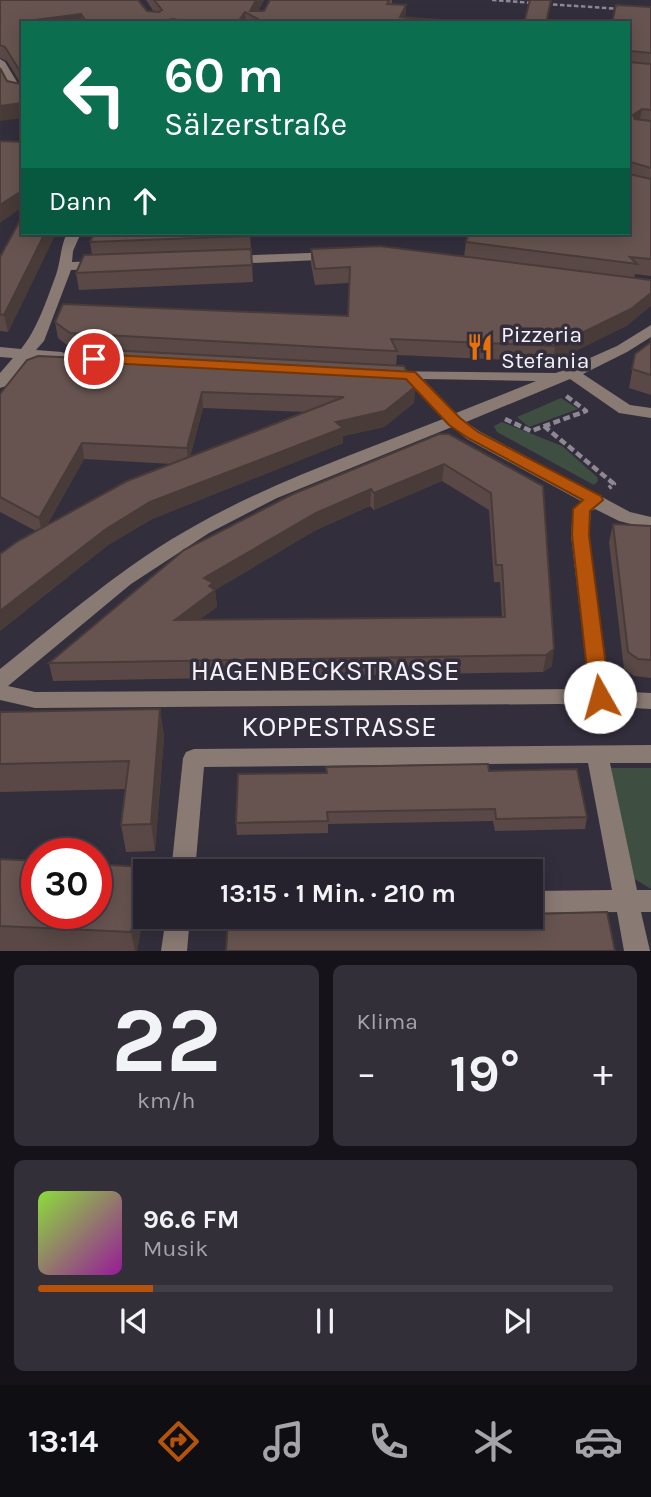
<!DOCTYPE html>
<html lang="de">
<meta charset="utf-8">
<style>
:root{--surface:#26222d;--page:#322f39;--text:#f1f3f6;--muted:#a4a4aa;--line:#423f49;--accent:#b45309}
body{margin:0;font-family:Karla,sans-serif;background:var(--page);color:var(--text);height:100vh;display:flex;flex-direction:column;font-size:26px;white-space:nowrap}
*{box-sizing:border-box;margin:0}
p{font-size:23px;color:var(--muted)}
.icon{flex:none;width:38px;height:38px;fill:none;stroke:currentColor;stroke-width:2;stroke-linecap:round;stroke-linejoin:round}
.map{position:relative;height:951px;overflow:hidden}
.drawer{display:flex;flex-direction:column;gap:14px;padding:14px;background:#151319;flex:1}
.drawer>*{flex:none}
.banner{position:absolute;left:21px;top:21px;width:609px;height:214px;border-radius:0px;box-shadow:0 4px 18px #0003,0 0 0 2px var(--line);background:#0b6e4f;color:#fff;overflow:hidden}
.speed{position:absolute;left:21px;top:838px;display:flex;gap:14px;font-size:35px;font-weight:700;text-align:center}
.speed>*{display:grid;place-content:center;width:91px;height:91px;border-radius:50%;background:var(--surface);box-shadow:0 4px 18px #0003,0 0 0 2px var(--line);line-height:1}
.speed .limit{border:10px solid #d22;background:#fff;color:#111}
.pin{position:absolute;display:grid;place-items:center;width:60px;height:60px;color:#fff;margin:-30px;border:4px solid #fff;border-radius:50%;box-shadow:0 2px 7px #0007}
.me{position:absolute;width:77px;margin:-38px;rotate:353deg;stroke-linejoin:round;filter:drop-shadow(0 0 5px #0008)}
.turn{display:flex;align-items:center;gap:24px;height:147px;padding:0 28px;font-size:32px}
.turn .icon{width:91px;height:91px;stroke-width:2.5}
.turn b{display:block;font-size:49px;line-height:60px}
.then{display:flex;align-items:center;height:66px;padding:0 28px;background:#0003;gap:14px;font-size:26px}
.big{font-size:52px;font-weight:700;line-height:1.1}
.drawer .card{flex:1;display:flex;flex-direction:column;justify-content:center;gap:10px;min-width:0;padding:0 24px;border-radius:10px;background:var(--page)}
.drawer .dial{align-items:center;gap:0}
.dial b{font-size:91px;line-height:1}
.song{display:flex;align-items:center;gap:21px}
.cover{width:84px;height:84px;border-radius:10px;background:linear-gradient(135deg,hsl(90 70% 55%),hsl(300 70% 35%))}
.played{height:7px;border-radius:4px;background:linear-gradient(90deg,var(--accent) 20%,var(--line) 20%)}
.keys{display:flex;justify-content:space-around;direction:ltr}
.heat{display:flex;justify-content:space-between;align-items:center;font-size:38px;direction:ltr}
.drawer .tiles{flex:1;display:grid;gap:14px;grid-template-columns:1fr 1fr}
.card:last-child{grid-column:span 2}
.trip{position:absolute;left:133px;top:859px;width:410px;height:70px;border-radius:0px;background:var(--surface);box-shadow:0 4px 18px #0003,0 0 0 2px var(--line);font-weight:700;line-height:70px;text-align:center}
.tabs{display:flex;height:112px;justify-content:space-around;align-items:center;background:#0f0e12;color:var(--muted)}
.tabs .icon{width:49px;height:49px}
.tabs .selected{color:var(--accent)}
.tabs b{font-size:32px;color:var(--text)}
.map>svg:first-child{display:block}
</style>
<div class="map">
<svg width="651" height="951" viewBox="0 0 651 951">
<rect width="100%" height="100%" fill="#332e3c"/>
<!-- green -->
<g fill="#3e4f41">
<path d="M561,398L578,409L529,427L517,417Z"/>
<path d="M502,422L562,446L597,477L598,481L594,485L497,432L494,426Z"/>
<path d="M611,768H651V889L633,878Z"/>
</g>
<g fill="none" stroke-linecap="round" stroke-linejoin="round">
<!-- path-far1 -->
<g stroke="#8d8894" stroke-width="2.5" stroke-dasharray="4.5 2.5" stroke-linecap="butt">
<path d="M492,0L533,3"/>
<path d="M546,4L621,9"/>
</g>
<!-- path -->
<g stroke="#8d8894" stroke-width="4.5" stroke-dasharray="7 3.5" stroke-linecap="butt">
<path d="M505,419L531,431L586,411L565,395"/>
<path d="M544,426L614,484L609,488"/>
</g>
<!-- minor -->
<g fill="#897a73" fill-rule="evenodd">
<path d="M0,59L5,62L23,92L22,96L12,94L0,72Z"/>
<path d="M67,233H81L73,251L72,262L100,261L107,265L100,269L71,270L44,341L36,350L62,352L70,357L62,362L29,359L6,386L0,388V373L13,358L0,357V347L21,349C37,330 47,299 56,275C61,260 60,248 67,233Z"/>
<path d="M335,252L342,256L340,259L230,264L223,260L230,256Z"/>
<path d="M651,325V337L627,352L583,374L630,405L651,408V418L619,413L570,379L466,422L479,431L630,512L651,517V529L619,521L595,509L591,511L589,535L610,691L651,693V709L559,704L35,708L0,700V669C64,618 125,564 198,524C275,481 360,452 443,419L405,379L381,377L379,374L381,371L556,373L617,346ZM423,379L536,381L456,413ZM452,427L467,439L581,501L573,509L571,535L589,689L35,692L8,686L131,584L209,533L277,498Z"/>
<path d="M651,745V763H610L637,890H651V912H641L650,951H624L617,912L530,913V891L612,890L588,763L204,767L195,872H171L183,758L186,752L194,749Z"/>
<path d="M166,917H190L187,951H161Z"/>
</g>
</g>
<!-- wall -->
<g fill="#594845" fill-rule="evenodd">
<path d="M0,0L154,12L146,0H264L258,11H264L270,0H392V4L406,5L405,18L482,23H23V118L7,81L21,84L7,61L0,58Z"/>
<path d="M651,7V276L635,274L628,325L553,362L397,355L396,366L415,387L414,403L384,427L343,436V443L152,519L108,545L0,631V554L36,531L0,512V394L91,358L90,350L72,349L58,338L55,322L348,316L349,283L315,285L311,264V249L464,257L466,242L628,23ZM203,408L306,412L190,457ZM84,459L172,464L47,525Z"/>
<path d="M23,233H56L8,332L0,331V257Z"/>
<path d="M250,233L253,282L79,290L76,273L92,255L90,242Z"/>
<path d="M651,336V395L629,388L635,354L650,343Z"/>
<path d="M439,434L543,486L552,666L543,672L53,681L49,663ZM442,481L489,510L494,582H500L502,617L200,619L217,607L215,590L316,530L370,506L374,510Z"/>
<path d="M613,524L651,526V678L634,676L624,669L609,542Z"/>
<path d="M160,709L164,737L155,851L126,852L121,825L126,789L0,792V712Z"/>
<path d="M489,771L587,817L585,829L495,831L493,821L328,824V833L237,835L236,823Z"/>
<path d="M0,859L143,867L145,881V906L137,951H0Z"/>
</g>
<!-- shaded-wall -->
<g fill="#483b38">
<path d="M256,0H264L255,17L250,11Z"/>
<path d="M406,5L405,19L400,17Z"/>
<path d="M245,12L246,23H238V22Z"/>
<path d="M81,14L82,23H35V20Z"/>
<path d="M174,19V23H153L154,22Z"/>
<path d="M23,103V118L0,121V106Z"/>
<path d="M642,109L639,123L630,129L633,115Z"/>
<path d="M23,190V207L0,223V205Z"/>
<path d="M45,233H56L8,332L4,315Z"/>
<path d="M651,293V306L628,325L553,362L555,346Z"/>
<path d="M415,387L414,403L384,427L343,436V443L152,519L108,545L0,631V611L106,529L150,502Z"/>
<path d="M202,392L203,408L188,464L187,448Z"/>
<path d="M82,443L84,459L42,534L39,518Z"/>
<path d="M444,464L442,481L374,510V493Z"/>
<path d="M371,489L370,506L316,530L213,591L215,590L217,607L177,637L175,620L204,578L316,513Z"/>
<path d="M554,649L552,666L543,672L546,655Z"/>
<path d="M160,709L164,737L155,851L151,824Z"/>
<path d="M143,867L145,881V906L137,951H135L131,932Z"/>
</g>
<!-- building -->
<g fill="#675450" stroke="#483b38" stroke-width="2" fill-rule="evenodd">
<path d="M0,0H138L147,11L159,12L162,10L154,0H256L250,11H264L270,0H389L387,4L406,5L400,17L482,23H265L245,12L238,22L180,21L174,19L154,22L153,23H87L81,14L35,20L37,23H23V76L5,47L0,45Z"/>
<path d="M530,0H551L546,23H524Z"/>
<path d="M616,5L651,7V53L630,51L628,53V23H612Z"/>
<path d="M628,62L651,64V110L642,109L633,115L635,119L651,121V168L631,162L628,164Z"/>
<path d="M0,68L7,81L21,84L23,77V103L0,106Z"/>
<path d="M0,141L23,142V190L0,205Z"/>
<path d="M628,169L629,174L651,179V259L630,257L637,264L466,242L469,233H628Z"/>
<path d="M23,215V233H45L4,315L0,314V257Z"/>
<path d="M94,233H250V236L90,242Z"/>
<path d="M380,246L651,280V293L631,309L555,346L391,339L397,351L372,350L70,333L55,322L63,304L348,316L350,267L315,269L311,249Z"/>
<path d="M251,249L252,265L76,273L84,255Z"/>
<path d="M651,342V375L632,369L635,354Z"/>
<path d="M90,349L404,366L415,387L385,411L336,422L343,428L150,502L106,529L0,611V554L18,541L127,481L344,397L202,392L187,448L82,443L39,518L0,497V394L27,360L38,356L103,359Z"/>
<path d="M439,434H449L543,486L554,649L546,655L49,663L184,550L293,494ZM444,464L491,493L496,565H502L505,617L175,620L215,590L209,586L213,583L204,578L316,513L371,489L374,493Z"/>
<path d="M613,524L651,526V660L638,659L628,652Z"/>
<path d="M160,709L151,824L121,825L129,761L0,764V712Z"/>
<path d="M488,764L489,771L577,769L587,817L496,819L495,809L327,812L328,821L236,823L238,774L327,773L326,767Z"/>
<path d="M0,859L37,861V914H96V864L143,867L131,932L0,926Z"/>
<path d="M607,912L615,951H226L228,919L323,917V928L514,924L512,917H530V914Z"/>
</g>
<!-- route -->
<path fill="#b45309" stroke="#753606" stroke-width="2" d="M94,354L415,372L460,418L478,432L601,496L603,500L590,511L589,535L610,697L607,703L600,705L593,703L590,697L572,535L573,509L583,500L468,438L449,425L406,379L89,362V356Z"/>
<!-- icons -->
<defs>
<symbol id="restaurant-bare" viewBox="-9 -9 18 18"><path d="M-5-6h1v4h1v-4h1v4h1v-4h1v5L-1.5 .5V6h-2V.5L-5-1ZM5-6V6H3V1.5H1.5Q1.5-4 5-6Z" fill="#e8710a" stroke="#332e3c" stroke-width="2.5" paint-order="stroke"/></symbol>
</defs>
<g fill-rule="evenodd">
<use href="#restaurant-bare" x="461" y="328" width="38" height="38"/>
</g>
<g text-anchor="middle" stroke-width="7" stroke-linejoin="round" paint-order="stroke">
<!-- poi labels -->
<g font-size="23" fill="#f6f2fb" stroke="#332e3c" text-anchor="start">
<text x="501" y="342">Pizzeria<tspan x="501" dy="26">Stefania</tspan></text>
</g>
<!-- near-street labels -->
<g font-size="28" fill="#f6f2fb" stroke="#332e3c">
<text x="325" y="680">HAGENBECKSTRASSE</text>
<text x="339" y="736">KOPPESTRASSE</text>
</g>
</g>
</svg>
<div class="speed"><div class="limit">30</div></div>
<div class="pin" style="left:94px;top:359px;background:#d93025"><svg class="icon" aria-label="arrive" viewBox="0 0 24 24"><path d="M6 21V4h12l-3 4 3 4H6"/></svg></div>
<svg class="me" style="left:600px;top:697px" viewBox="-20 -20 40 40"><circle r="19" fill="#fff"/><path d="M0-13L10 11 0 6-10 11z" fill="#b45309"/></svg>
<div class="trip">13:15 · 1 Min. · 210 m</div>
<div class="banner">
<div class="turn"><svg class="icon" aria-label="left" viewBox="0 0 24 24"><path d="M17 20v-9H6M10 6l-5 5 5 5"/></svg><div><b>60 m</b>Sälzerstraße</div></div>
<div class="then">Dann<svg class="icon" aria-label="ahead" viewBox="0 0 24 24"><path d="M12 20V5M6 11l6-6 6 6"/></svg></div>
</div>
</div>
<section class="drawer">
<div class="tiles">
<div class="card dial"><b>22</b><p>km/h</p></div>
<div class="card"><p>Klima</p>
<div class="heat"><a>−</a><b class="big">19°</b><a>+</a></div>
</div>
<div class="card">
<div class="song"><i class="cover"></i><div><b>96.6 FM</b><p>Musik</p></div></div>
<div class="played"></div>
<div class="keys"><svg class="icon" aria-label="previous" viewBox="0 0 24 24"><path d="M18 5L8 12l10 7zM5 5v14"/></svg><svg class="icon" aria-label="pause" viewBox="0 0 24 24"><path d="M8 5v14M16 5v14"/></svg><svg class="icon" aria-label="next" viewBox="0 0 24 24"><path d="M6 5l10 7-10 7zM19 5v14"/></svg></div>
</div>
</div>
</section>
<nav class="tabs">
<b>13:14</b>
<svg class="icon selected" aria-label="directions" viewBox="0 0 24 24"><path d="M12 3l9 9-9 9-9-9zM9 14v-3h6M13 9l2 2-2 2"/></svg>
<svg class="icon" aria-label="music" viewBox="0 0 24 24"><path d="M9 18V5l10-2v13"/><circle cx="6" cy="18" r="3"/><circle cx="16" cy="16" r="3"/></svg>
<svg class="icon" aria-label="phone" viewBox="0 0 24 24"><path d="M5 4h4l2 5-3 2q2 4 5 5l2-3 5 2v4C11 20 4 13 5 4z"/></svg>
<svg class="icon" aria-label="climate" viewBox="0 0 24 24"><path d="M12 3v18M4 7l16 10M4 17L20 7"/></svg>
<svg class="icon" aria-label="car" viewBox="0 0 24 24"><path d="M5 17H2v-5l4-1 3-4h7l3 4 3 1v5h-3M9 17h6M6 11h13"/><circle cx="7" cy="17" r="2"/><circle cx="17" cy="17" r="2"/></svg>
</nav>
